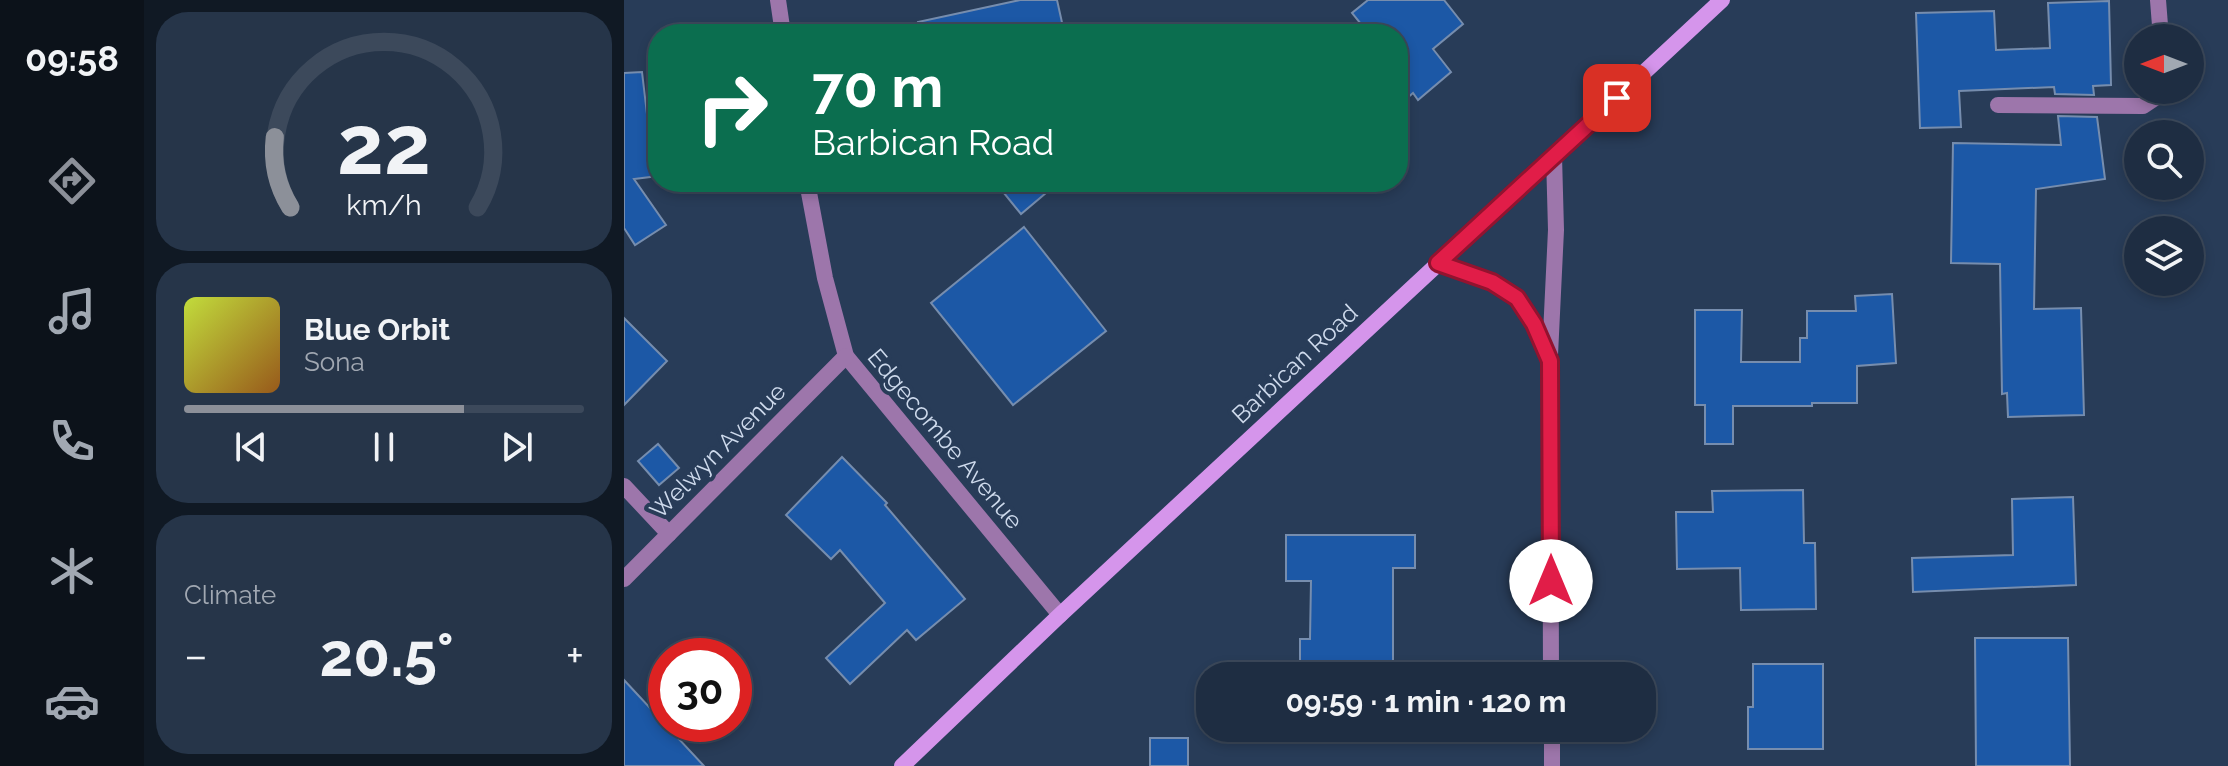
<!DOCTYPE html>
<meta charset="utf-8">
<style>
:root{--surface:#1e2d42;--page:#263549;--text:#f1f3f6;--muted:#a1a8b2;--line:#3c495b;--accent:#8c9099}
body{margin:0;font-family:Raleway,sans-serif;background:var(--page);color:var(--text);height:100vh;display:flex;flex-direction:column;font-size:30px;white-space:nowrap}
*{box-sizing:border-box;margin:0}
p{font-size:26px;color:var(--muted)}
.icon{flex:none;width:44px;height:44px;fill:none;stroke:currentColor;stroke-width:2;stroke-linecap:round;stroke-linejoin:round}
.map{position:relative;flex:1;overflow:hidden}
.panel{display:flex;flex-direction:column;gap:12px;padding:12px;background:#101924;width:480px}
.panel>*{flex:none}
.top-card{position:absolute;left:24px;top:24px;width:760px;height:168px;border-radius:32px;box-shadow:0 4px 12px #0003,0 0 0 2px var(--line);background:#0b6e4f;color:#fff;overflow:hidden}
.needle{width:52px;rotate:270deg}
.tools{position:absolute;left:1500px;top:24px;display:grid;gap:16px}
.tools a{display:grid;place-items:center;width:80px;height:80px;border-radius:50%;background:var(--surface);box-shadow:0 4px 12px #0003,0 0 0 2px var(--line);font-size:40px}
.speed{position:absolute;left:24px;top:638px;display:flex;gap:16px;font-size:40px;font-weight:700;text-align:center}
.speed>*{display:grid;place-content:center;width:104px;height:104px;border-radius:50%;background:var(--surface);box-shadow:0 4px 12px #0003,0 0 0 2px var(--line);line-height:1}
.speed .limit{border:12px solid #d22;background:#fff;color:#111}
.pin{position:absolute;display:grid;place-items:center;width:68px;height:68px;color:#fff;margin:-34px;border-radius:16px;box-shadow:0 4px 12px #0006}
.me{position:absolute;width:88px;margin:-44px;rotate:0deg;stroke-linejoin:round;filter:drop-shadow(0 0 6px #0008)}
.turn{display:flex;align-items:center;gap:28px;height:168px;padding:0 32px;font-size:36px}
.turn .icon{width:104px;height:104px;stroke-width:2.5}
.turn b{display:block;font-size:56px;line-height:68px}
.big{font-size:60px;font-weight:700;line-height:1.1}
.panel .widget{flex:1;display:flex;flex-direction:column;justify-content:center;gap:12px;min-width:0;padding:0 28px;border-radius:32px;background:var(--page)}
.panel .dial{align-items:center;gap:0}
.dial svg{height:208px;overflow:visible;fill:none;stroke:var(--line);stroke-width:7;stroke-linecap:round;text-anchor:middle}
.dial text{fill:var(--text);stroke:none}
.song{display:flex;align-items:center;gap:24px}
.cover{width:96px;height:96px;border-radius:12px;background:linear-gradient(135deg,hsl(70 70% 55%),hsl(30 70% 35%))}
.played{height:8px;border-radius:4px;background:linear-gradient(90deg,var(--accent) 70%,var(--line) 70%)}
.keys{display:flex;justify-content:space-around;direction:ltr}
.heat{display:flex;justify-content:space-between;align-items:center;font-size:44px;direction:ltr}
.trip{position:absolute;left:572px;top:662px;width:460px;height:80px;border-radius:32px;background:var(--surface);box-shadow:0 4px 12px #0003,0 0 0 2px var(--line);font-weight:700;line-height:80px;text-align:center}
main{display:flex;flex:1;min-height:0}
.menu{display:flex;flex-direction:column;width:144px;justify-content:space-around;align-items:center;background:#0c121a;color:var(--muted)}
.menu .icon{width:56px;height:56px}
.menu .active{color:var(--accent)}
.menu b{font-size:36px;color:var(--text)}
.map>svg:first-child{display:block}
</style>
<main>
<nav class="menu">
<b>09:58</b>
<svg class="icon active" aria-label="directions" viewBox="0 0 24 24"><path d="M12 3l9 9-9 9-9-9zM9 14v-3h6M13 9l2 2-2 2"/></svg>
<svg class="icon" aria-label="music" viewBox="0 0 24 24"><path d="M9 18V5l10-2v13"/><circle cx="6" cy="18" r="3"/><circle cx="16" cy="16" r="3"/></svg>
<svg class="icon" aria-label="phone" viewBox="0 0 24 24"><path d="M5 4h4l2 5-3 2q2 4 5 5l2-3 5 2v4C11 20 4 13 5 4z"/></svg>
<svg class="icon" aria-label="climate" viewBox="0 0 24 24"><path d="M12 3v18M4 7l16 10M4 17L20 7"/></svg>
<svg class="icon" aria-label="car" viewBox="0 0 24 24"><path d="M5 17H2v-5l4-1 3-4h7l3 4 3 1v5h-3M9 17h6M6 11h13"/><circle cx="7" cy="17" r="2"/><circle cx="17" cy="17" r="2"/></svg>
</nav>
<section class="panel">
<div class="widget dial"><svg viewBox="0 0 100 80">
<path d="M14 69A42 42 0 1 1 86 69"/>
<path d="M14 69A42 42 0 0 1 8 42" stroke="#8c9099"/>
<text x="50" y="56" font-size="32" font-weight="700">22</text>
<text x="50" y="72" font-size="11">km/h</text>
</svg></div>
<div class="widget">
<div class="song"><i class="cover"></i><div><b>Blue Orbit</b><p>Sona</p></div></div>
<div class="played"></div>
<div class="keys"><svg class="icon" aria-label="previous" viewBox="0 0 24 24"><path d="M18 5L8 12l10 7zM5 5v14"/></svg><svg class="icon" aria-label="pause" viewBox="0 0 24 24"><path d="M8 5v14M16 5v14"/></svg><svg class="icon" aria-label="next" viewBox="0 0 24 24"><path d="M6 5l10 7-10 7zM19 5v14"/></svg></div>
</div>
<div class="widget"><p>Climate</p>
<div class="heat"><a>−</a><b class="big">20.5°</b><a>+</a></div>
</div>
</section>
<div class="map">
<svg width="1604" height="766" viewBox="0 0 1604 766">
<rect width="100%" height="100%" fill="#283c58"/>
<!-- building -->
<g fill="#1c58a6" stroke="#768dae" stroke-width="2">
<path d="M396,0H433L439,27L408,34H296L294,22Z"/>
<path d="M744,0H820L839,24L809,49L827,72L794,100L789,93L774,106V34H745L728,13Z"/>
<path d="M1485,1L1487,85L1469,86L1470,95L1431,94L1430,87L1335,91L1337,127L1296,128L1292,13L1370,11L1372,50L1426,48L1424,3Z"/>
<path d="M18,72L25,131L34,130V176L10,179L42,225L11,245L0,228V73Z"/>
<path d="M1434,116L1473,117L1481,179L1412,189L1410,309L1457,308L1460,415L1384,417L1383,393L1378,394L1376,264L1327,263L1329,143L1437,145Z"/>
<path d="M371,182H435L397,214Z"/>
<path d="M400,227L482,331L389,405L307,303Z"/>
<path d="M1268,294L1272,363L1233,366V403H1188V406H1109V444H1081V405H1071V310H1118L1117,362H1176V338H1183V311H1232L1231,296Z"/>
<path d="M0,318L43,361L0,405Z"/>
<path d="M34,444L55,468L35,485L14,461Z"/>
<path d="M218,457L263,503L261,505L341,599L292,640L283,630L226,684L202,658L261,603L216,550L207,559L162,515Z"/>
<path d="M1179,490L1180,543H1191L1192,609L1117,610L1116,568L1053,569L1052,512H1089L1088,491Z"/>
<path d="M1449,497L1452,585L1289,592L1288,558L1389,555L1388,499Z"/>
<path d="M662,535H791V568H769V676H676V639H686L687,581H662Z"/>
<path d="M1351,638H1444L1446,766H1352Z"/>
<path d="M1129,664H1199V749H1124V707H1129Z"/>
<path d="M0,680L80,766H0Z"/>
<rect x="526" y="738" width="38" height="28"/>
</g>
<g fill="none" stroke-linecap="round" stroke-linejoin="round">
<!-- street -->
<g stroke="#9d76ab" stroke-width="16">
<path d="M154,0L159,34"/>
<path d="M1534,0L1537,38"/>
<path d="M1374,105L1519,106L1531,98L1533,90"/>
<path d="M183,182L201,278L222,356L436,615"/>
<path d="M814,263C839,272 875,279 894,299C909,316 917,340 926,361L927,676"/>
<path d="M926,355L932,230L930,156"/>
<path d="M0,486L45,534"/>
<path d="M0,579L222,356"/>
<path d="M928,728V766"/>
</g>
<!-- secondary -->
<path stroke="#d595eb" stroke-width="16" d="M278,766L436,615L1098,0"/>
</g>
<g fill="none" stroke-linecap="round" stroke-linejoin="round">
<defs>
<path id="route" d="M927,581L926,361L910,324L893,298L868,282L814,263L993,98"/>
</defs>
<!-- route casing -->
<use href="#route" stroke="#92132f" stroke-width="20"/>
<!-- route -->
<use href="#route" stroke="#e11d48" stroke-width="14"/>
</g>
<g text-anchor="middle" stroke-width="8" stroke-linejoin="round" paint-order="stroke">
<!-- street labels -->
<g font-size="24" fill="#cedaec" stroke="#283c58">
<text transform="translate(671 364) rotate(-43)" y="8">Barbican Road</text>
<text transform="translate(321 439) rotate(50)" y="8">Edgecombe Avenue</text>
<text transform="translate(94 451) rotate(-45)" y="8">Welwyn Avenue</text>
</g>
</g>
</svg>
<div class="tools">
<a><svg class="needle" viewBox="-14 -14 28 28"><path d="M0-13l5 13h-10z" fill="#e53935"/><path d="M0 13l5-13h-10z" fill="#a1a8b2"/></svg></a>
<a><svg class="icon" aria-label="search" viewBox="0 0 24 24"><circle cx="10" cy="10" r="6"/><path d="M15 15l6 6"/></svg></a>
<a><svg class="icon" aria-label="layers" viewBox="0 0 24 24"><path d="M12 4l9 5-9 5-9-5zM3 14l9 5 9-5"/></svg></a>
</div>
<div class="speed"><div class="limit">30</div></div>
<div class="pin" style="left:993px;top:98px;background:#d93025"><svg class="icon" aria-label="arrive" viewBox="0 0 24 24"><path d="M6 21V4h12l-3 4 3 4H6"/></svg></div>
<svg class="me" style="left:927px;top:581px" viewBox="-20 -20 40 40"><circle r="19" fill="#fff"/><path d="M0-13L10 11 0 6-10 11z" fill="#e11d48"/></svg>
<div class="trip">09:59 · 1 min · 120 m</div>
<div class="top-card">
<div class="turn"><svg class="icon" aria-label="right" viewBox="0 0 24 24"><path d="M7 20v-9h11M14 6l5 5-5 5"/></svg><div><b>70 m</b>Barbican Road</div></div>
</div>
</div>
</main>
